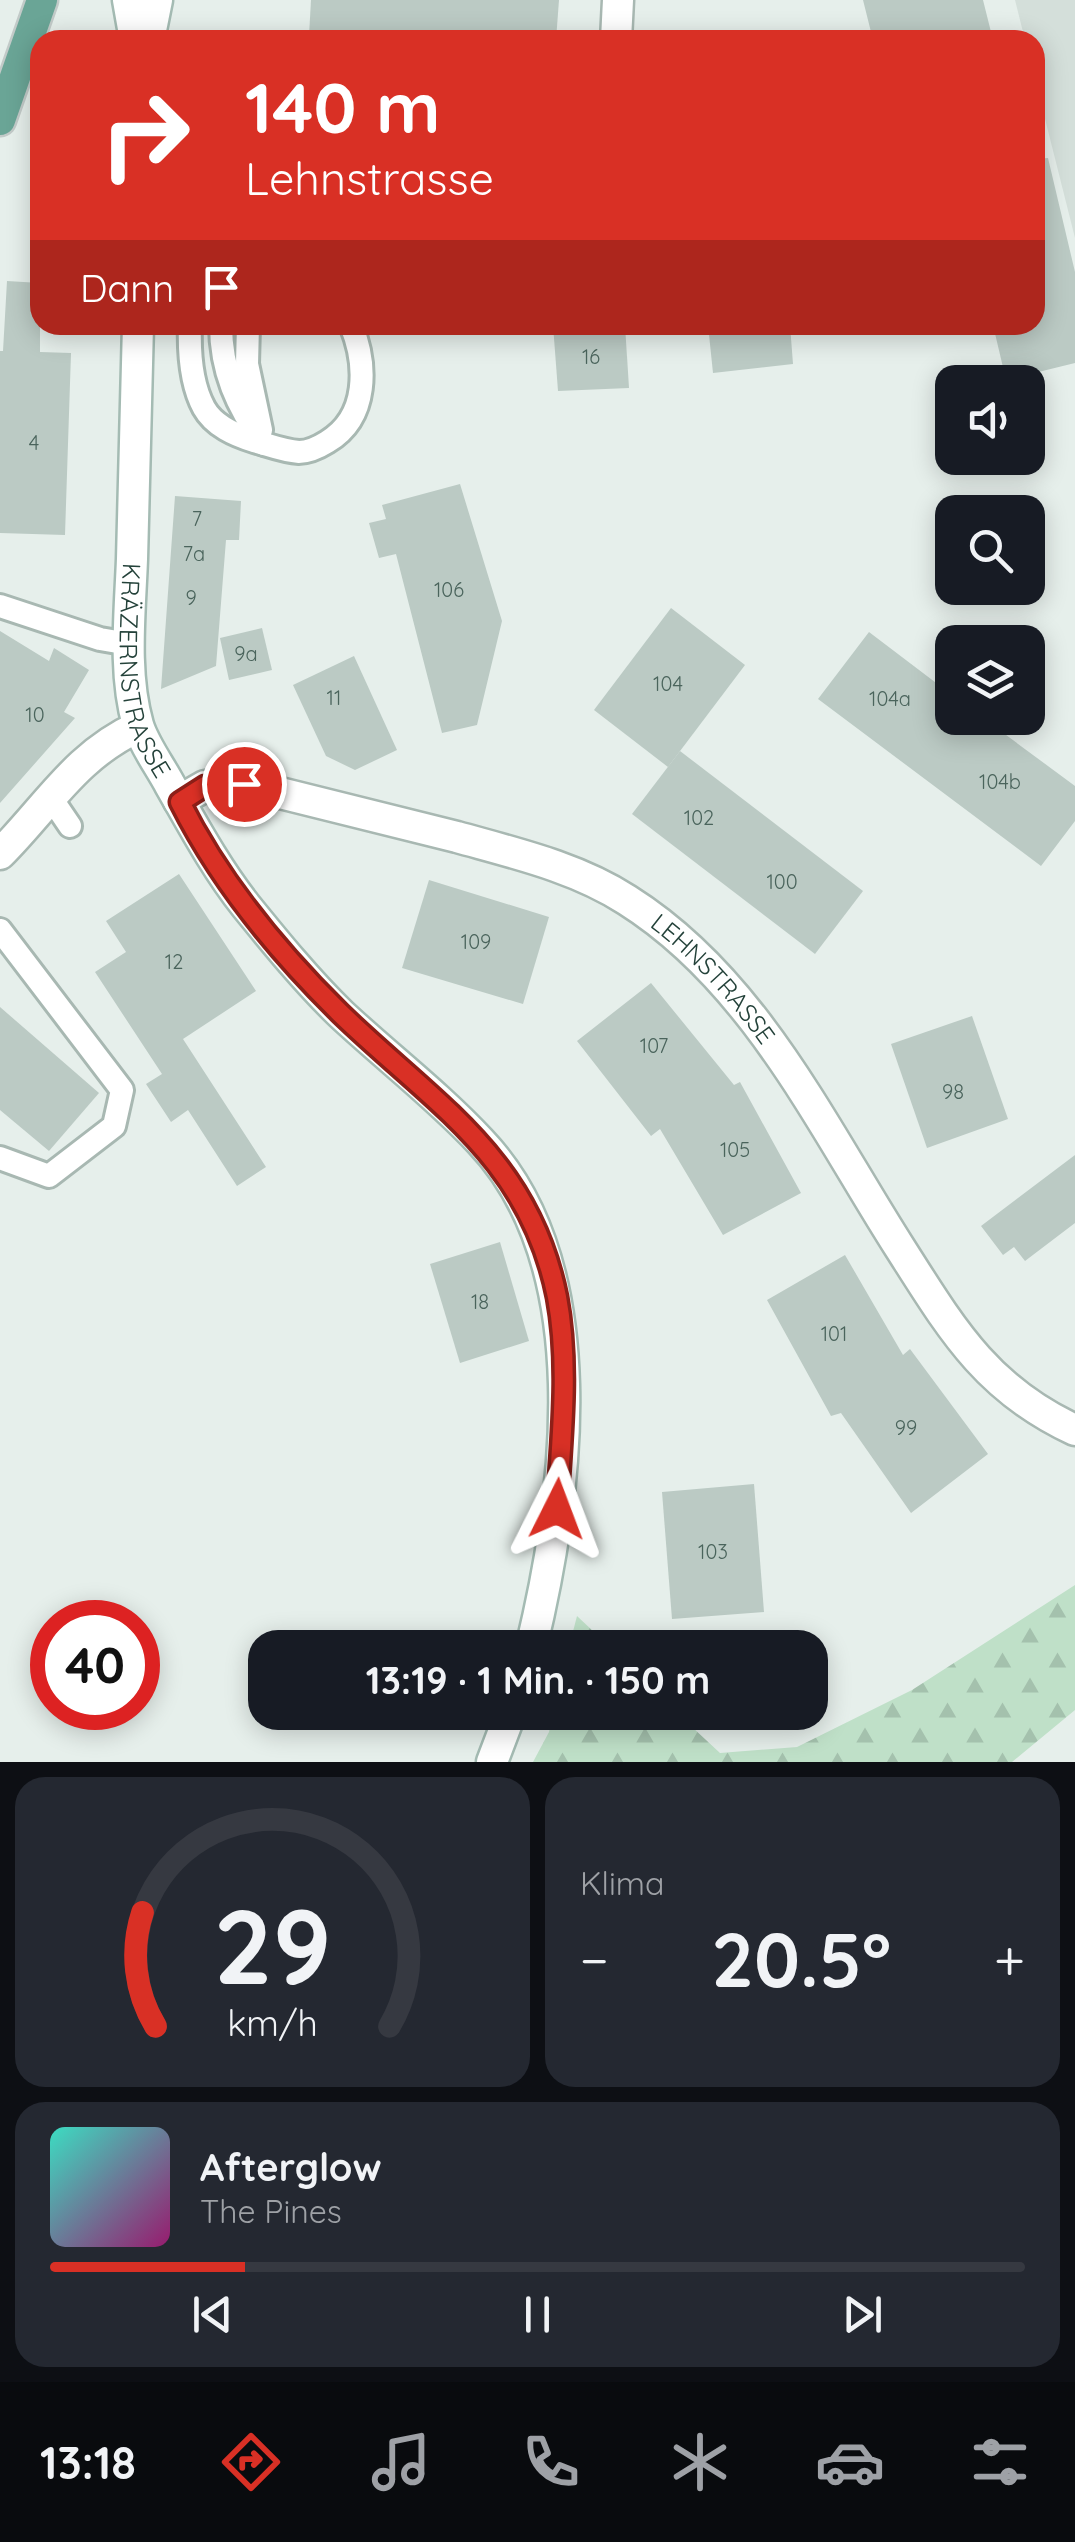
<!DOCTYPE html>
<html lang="de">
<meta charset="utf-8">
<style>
:root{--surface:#171b24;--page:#242831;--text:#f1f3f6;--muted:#9ea1a6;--line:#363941;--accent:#d93025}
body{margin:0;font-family:Quicksand,sans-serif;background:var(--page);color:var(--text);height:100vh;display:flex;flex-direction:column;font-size:38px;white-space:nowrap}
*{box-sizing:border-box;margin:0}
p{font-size:32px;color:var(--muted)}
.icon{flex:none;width:55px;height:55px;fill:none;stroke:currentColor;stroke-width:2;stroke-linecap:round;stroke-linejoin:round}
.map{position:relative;height:1762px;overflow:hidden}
.details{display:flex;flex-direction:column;gap:15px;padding:15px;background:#0d0f14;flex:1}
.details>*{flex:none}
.guide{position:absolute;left:30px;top:30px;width:1015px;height:305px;border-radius:30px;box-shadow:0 5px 25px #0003;background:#d93025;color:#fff;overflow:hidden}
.buttons{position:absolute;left:935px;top:365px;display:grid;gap:20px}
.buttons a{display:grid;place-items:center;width:110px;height:110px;border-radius:20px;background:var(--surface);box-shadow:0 5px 25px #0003;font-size:50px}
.speed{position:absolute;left:30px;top:1600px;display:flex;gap:20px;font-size:50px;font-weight:700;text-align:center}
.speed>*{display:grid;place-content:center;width:130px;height:130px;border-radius:50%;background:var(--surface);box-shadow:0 5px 25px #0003;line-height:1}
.speed .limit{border:15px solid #d22;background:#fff;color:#111}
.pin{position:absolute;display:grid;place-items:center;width:85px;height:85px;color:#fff;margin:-42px;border:5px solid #fff;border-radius:50%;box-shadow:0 2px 10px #0007}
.me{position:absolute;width:110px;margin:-55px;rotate:3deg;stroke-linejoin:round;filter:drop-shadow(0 0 8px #0008)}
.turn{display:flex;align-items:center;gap:35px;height:210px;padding:0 50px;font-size:45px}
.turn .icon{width:130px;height:130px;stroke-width:2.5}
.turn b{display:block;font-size:70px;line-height:85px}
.then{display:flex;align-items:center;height:95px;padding:0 50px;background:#0003;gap:20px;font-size:38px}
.big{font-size:75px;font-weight:800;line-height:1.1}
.details .tile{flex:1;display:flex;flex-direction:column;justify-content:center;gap:15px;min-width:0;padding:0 35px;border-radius:30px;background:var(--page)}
.details .dial{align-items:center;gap:0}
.dial svg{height:260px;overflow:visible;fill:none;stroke:var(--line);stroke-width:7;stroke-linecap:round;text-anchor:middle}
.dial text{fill:var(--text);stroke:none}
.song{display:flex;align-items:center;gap:30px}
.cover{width:120px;height:120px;border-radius:15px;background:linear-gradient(135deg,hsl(170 70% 55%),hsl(320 70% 35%))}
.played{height:10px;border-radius:5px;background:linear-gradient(90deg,var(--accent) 20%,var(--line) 20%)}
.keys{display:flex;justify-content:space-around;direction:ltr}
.heat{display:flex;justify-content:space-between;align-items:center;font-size:55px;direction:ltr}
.details .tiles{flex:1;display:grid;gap:15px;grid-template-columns:1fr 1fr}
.tile:last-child{grid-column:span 2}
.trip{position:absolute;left:248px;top:1630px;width:580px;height:100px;border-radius:30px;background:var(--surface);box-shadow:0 5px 25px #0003;font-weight:800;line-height:100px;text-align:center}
.menu{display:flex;height:160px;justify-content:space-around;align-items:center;background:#090b0e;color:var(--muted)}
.menu .icon{width:70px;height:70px}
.menu .active{color:var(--accent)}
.menu b{font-size:45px;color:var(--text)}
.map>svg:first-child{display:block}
</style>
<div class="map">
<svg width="1075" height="1762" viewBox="0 0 1075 1762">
<defs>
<pattern id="forest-firs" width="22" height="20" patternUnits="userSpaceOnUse" patternTransform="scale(2.5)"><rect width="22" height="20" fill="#bfe0c8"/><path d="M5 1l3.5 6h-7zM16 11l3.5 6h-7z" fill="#a4c1ad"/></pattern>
</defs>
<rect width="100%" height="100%" fill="#e6efeb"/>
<!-- built -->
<path fill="#d4dfda" d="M1015,0H1075V238L1035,79V40H1025Z"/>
<!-- forest -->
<g fill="url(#forest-firs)">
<path d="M1075,1585V1710L1012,1762H533L549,1732L553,1713H677L720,1753L797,1747L912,1690Z"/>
<path d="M577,1616L610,1647H569Z"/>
</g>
<!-- building -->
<g fill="#bbcac4">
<path d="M311,0H559L556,40H369L309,36Z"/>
<path d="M863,0H983L993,40H873Z"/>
<path d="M1048,158L1075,272V363L1006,380L993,325H1035V159Z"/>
<path d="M7,281L40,283V352L71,353L65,535L0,533V351H3Z"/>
<path d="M553,325H625L629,388L558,391Z"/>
<path d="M708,325H790L793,364L713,373Z"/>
<path d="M460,484L502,621L477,725L442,733L396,554L379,558L369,523L386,519L382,505Z"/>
<path d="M175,496L241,501L239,540H226L216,666L161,689Z"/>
<path d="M671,608L745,665L668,767L594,710Z"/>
<path d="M262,628L272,670L229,680L220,638Z"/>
<path d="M0,631L49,661L54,648L89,670L64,712L75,718L0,803Z"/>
<path d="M869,632L952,695V718H983L1075,786V821L1041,866L818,699Z"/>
<path d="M354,656L397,750L355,770L326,756L293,685Z"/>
<path d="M680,751L863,891L815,954L632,814Z"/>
<path d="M179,874L256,991L183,1039L266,1167L237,1186L188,1110L171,1122L146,1084L162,1074L95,972L126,952L106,921Z"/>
<path d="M429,880L549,917L523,1004L402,968Z"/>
<path d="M651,983L734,1085L740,1082L801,1193L723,1235L660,1129L651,1136L577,1041Z"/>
<path d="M0,1007L99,1093L49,1151L0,1110Z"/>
<path d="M972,1016L1008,1119L927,1148L891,1044Z"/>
<path d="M1075,1155V1223L1025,1261L1014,1247L1003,1255L981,1226Z"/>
<path d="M500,1242L529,1341L460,1363L430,1264Z"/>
<path d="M845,1255L903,1355L910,1349L988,1454L911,1513L841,1413L831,1416L767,1300Z"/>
<path d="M754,1484L764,1612L672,1619L662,1492Z"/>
</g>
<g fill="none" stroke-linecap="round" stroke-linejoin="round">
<defs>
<g id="lane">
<path d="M190,325C189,352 191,384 204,408C214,426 235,435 254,441C269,445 283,451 299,452C308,452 319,447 327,442C369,417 367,364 351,325"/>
<path d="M221,325C221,371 237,406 264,444"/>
<path d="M248,325L247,364L261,430"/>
<path d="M0,606L100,639L129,644"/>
<path d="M51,798L70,826"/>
<path d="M0,930L122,1090L114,1126L49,1176L0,1158"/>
</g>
<g id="street">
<path d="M616,40L618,0"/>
<path id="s1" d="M179,801L205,786L244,784C315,801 386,819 457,837C514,853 576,867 627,900C754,980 822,1126 900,1248C951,1328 986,1389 1075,1430"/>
<path d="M0,854C47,807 76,755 138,727"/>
</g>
<g id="secondary">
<path d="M128,0L135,40"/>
<path d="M149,40L157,0"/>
<path id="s2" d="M138,325C136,403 134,481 132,559C130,613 123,673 138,725C144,745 160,766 170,785C194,827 216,868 246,906C276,943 307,981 341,1014C387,1057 437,1095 480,1141C599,1266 568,1495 531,1648"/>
<path d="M492,1762L511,1712"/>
</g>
<path id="primary" d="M0,120L42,0"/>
</defs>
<!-- lane casing -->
<use href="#lane" stroke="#a8b8b2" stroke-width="28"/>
<!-- street casing -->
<use href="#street" stroke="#a8b8b2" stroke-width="35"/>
<!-- secondary casing -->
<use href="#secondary" stroke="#a4bbb3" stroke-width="35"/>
<!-- primary casing -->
<use href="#primary" stroke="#c2cac8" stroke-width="35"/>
<!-- lane -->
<use href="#lane" stroke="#fff" stroke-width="22"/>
<!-- street -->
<use href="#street" stroke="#fff" stroke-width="30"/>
<!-- secondary -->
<use href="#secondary" stroke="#fff" stroke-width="30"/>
<!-- primary -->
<use href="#primary" stroke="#6aa596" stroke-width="30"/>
</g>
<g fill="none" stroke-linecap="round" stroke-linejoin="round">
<defs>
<path id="route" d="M244,784L205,786L180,802C219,880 277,951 340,1013C434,1104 529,1157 557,1297C570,1366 561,1440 557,1509"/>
</defs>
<!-- route casing -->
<use href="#route" stroke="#8d1f18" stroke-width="25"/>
<!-- route -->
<use href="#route" stroke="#d93025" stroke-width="18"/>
</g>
<g text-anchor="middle" stroke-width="10" stroke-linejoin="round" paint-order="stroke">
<!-- number labels -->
<g font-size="20" fill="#4a645c">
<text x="591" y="364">16</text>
<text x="34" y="450">4</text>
<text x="197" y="526">7</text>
<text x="194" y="561">7a</text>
<text x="449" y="597">106</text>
<text x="191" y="605">9</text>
<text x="246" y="661">9a</text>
<text x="668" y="691">104</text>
<text x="334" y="705">11</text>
<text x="890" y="706">104a</text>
<text x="35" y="722">10</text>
<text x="1000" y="789">104b</text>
<text x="699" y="825">102</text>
<text x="782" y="889">100</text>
<text x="476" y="949">109</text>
<text x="174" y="969">12</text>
<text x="654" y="1053">107</text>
<text x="953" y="1099">98</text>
<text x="735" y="1157">105</text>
<text x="480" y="1309">18</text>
<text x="834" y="1341">101</text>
<text x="906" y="1435">99</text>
<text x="713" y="1559">103</text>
</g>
<!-- street labels -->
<g font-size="25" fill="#24423a" stroke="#f7fbf9">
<text dy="9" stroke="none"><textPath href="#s2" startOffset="348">KRÄZERNSTRASSE</textPath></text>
<text dy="9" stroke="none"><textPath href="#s1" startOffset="588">LEHNSTRASSE</textPath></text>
</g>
</g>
</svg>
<div class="buttons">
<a><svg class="icon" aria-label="sound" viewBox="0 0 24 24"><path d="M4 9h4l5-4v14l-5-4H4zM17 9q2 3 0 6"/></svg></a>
<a><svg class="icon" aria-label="search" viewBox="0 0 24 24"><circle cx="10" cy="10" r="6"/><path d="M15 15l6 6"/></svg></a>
<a><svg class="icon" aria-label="layers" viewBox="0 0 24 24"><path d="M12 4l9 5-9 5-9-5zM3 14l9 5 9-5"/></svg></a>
</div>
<div class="speed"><div class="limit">40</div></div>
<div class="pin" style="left:244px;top:784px;background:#d93025"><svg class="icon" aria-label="arrive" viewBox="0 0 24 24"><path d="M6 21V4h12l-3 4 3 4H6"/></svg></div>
<svg class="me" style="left:557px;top:1509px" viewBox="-20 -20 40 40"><path d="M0-17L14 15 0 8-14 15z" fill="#d93025" stroke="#fff" stroke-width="4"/></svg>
<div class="trip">13:19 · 1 Min. · 150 m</div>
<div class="guide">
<div class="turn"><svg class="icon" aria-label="right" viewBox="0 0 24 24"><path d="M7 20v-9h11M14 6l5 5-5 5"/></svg><div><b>140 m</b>Lehnstrasse</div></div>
<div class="then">Dann<svg class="icon" aria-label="arrive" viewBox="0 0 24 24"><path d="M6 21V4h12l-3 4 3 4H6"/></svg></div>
</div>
</div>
<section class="details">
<div class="tiles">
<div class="tile dial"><svg viewBox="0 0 100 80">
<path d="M14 69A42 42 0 1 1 86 69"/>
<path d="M14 69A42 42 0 0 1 10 34" stroke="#d93025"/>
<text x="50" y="56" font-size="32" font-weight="700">29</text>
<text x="50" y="72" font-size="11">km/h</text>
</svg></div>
<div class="tile"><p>Klima</p>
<div class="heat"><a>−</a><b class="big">20.5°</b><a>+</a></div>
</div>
<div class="tile">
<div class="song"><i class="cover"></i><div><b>Afterglow</b><p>The Pines</p></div></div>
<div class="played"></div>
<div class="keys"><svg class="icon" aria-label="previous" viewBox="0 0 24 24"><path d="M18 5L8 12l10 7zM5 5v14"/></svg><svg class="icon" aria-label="pause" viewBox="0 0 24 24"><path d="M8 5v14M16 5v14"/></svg><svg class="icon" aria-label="next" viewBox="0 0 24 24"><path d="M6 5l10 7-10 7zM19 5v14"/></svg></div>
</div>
</div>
</section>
<nav class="menu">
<b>13:18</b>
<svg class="icon active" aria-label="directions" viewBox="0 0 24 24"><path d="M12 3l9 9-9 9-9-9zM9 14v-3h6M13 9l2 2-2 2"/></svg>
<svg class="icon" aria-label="music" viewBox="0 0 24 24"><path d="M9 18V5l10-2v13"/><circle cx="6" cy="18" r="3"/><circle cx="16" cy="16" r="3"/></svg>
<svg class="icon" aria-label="phone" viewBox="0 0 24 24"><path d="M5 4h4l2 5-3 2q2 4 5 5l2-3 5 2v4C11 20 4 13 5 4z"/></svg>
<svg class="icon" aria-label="climate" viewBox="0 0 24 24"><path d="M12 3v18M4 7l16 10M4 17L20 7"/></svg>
<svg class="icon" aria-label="car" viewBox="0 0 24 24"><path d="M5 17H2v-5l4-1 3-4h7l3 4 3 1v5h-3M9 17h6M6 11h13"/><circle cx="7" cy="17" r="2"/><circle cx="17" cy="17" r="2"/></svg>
<svg class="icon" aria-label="filters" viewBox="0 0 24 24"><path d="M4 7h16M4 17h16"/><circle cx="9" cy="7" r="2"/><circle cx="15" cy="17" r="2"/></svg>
</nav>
